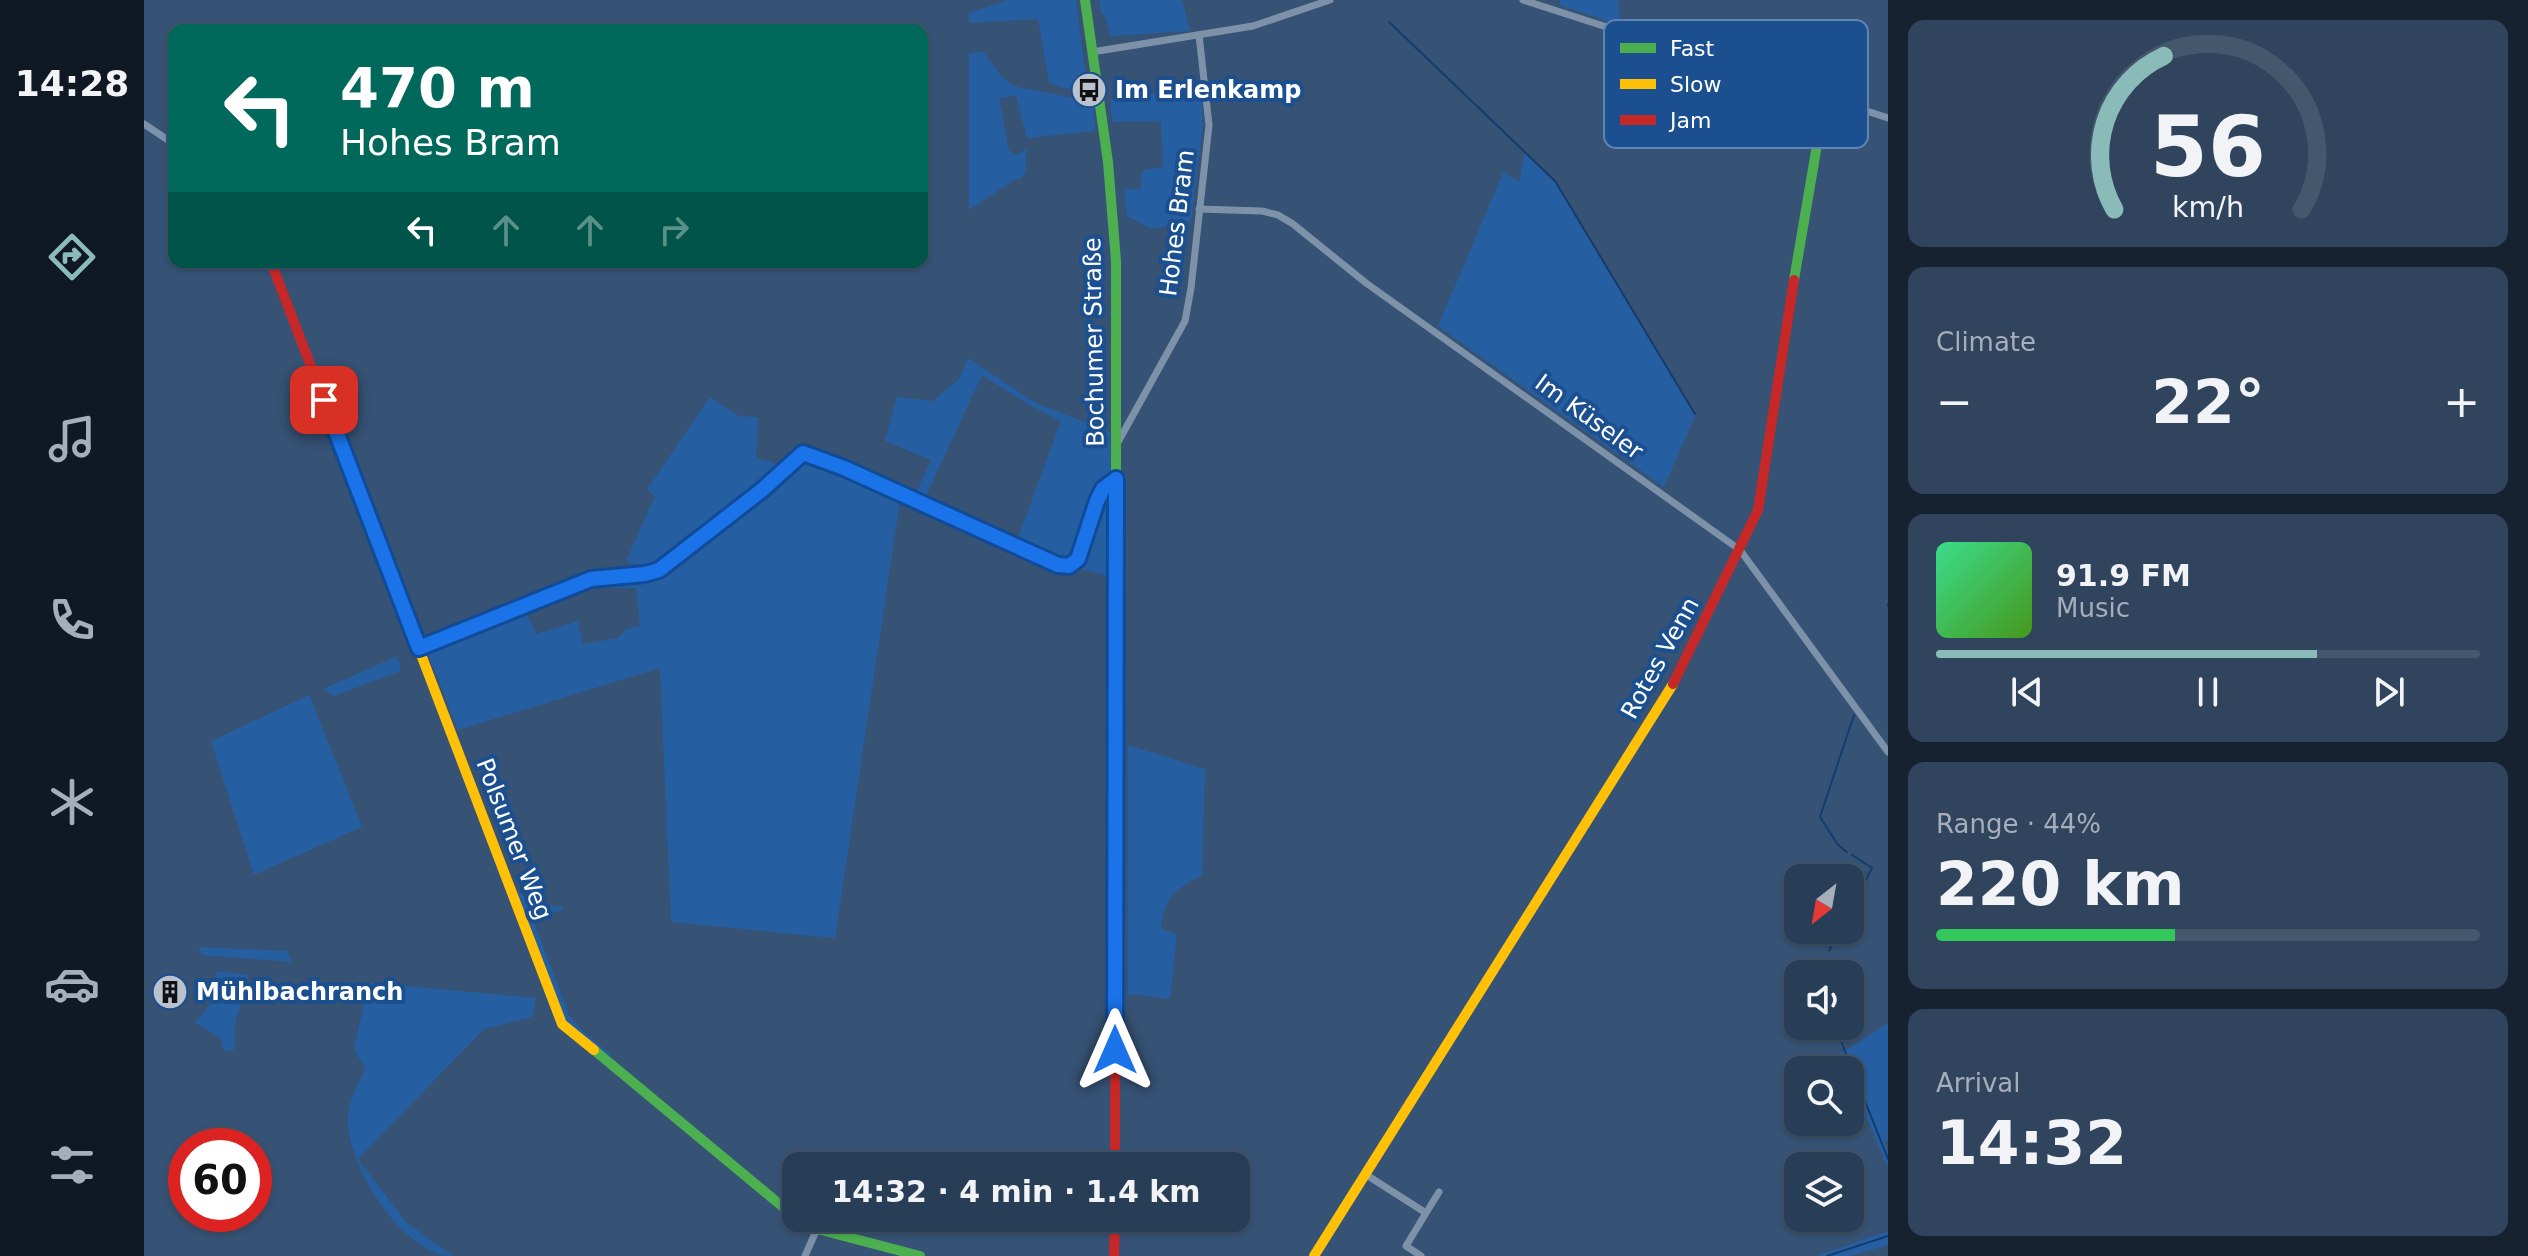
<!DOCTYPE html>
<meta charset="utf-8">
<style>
:root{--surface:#283e57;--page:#30455d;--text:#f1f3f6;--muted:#a5aeba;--line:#44576d;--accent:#8bbbb9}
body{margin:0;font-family:"DejaVu Sans",sans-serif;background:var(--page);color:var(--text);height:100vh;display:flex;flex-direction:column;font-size:30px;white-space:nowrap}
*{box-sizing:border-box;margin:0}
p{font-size:26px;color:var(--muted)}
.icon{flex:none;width:44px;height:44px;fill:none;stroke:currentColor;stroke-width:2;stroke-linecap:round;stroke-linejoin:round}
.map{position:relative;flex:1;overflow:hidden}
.panel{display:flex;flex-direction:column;gap:20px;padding:20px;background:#162230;width:640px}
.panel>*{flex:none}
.guide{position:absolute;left:24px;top:24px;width:760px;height:244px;border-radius:16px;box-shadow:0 2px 6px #0004,0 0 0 2px var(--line);background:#00695c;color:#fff;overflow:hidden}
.needle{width:52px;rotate:211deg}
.fabs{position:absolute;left:1640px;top:864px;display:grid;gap:16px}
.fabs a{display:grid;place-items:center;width:80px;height:80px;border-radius:16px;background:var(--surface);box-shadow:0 2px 6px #0004,0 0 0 2px var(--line);font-size:40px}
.speed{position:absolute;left:24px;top:1128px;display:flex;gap:16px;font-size:40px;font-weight:700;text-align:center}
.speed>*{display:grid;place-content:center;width:104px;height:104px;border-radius:50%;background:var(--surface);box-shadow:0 2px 6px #0004,0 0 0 2px var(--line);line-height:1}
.speed .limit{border:12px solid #d22;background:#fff;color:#111}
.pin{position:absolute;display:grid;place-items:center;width:68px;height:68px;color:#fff;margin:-34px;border-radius:16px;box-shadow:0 4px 12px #0006}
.me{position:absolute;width:88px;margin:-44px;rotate:0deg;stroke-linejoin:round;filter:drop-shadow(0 0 6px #0008)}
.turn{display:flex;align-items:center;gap:28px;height:168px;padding:0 40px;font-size:36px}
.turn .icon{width:104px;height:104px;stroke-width:2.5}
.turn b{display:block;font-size:56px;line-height:68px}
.lanes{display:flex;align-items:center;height:76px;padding:0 40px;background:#0003;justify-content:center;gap:40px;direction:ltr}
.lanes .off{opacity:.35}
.big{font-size:60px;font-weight:700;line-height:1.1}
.panel .widget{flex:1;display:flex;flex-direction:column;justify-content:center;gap:12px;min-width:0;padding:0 28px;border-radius:16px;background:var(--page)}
.panel .dial{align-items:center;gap:0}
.dial svg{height:208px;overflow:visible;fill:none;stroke:var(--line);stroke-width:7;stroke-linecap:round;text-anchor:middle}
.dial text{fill:var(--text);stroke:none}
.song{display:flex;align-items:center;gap:24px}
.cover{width:96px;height:96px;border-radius:12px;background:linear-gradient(135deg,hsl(150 70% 55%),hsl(100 70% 35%))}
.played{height:8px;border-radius:4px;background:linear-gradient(90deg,var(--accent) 70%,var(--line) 70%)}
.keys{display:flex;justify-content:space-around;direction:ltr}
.heat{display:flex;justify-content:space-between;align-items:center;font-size:44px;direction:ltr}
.charge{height:12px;border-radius:6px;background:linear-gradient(90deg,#34c759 44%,var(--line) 0)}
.trip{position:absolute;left:638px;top:1152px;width:468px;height:80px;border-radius:16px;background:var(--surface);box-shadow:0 2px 6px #0004,0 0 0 2px var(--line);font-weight:700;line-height:80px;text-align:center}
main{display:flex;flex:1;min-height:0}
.menu{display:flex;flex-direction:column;width:144px;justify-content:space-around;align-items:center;background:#101923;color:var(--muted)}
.menu .icon{width:56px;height:56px}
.menu .selected{color:var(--accent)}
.menu b{font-size:36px;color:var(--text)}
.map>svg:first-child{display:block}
</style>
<main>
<nav class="menu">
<b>14:28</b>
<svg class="icon selected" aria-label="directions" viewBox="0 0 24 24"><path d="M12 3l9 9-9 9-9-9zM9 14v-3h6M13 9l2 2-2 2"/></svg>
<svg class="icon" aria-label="music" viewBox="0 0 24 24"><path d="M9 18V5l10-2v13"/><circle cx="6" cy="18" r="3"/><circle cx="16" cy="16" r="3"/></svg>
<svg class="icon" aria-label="phone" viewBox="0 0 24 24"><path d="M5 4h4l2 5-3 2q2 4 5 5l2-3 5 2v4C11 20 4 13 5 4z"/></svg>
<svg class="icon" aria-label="climate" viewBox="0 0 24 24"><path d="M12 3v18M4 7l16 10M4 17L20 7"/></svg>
<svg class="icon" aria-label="car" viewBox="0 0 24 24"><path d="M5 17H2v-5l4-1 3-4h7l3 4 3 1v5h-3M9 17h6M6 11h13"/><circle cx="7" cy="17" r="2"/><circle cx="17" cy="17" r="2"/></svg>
<svg class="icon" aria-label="filters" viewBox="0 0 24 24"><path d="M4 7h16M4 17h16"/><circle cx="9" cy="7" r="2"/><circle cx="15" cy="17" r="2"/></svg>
</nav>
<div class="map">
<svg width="1744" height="1256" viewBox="0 0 1744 1256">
<rect width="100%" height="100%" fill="#365274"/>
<!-- green -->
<g fill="#265fa1">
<path d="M864,0H932L944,95L905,83L894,19L825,23L824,13Z"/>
<path d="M955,0H1038L1046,31L967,36L960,14H957Z"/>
<path d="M1416,0H1474L1476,18L1473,24L1416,5Z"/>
<path d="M840,52L857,76L869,86L949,102L951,131L883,138L872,95L855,99L865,151L873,155L882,149V172L876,180L873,178L825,210V53Z"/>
<path d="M1050,87L1057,91L1059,125L1047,221L1008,229L983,216L980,189H997V173L1000,170L1019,167L1017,121L968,122L966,100Z"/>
<path d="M1381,153L1410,181L1551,416L1520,487L1294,326L1359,173L1375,181Z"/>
<path d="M824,358L890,402L966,432L967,478L957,487L933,557C914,570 891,552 872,543L917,421L885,405L838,375L780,500L771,495L787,460L741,441L753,397L789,401L815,379Z"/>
<path d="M566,397L595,416L614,417L612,458L639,465L522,561C506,570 499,568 482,561L511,496L503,489Z"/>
<path d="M660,459L756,501L691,938L527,922L516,668L314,730L283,651L285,646L381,608L392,634L434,621L439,644L474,638L482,629L496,626L492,588H458L445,582L511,575L597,517Z"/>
<path d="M965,491L967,493V577L933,568L955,503Z"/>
<path d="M253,656L257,671L190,696L179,689Z"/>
<path d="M165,695L218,827L110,875L67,741Z"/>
<path d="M984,745L1061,769L1058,875C1030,891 1021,895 1017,929L1033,934L1026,999L984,994Z"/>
<path d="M373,890L387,904L420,907L418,911L387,914L425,1015L440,1032L466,1054L469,1062L445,1044L417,1017L374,904Z"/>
<path d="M54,947L143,951L147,962L59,955Z"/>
<path d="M72,971L104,975C103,993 94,1008 91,1026C90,1035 92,1040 89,1051L79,1050L77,1038L50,1022C64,1010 78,991 72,971Z"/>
<path d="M217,982L392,998L388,1017L340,1029L214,1159L263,1223L309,1256C259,1256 200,1162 204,1116C205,1101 215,1083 221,1069L210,1049L221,999Z"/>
<path d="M1744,1023V1139L1740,1141L1744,1153V1169L1706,1077V1070H1703L1696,1054Z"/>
<path d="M1744,1231V1245L1706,1256H1672Z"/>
</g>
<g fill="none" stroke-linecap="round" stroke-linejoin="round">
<!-- stream -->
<g stroke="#153c6e" stroke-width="2">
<path d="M1245,22L1411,181L1551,414"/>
<path d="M1744,606V604"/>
<path d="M1703,852L1694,845L1676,817L1710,715"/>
<path d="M1706,910L1728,868L1708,855"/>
<path d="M1685,951L1696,930"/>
<path d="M1683,974L1685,959"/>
<path d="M1691,1026L1744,1159"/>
<path d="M1683,1256L1744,1236"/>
</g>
<!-- street -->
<g stroke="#7d92a8" stroke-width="7">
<path d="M1379,0L1744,118"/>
<path d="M948,52L1109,26L1186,0"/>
<path d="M0,124L30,144"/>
<path d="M1055,209L1118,211L1134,215L1149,224L1222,283L1596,550L1744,752"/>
<path d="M973,444L1041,321L1047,288L1065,125L1055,35"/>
<path d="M275,648L447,579L501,574L515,570L618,490L659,453L700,468L914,565L925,566L934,559L953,501L959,489L972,479"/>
<path d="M1221,1174L1282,1213L1262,1246L1277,1256"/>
<path d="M1282,1213L1295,1192"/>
<path d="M661,1256L672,1231"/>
</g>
<!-- fast -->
<g stroke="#4caf50" stroke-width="10">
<path d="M941,0L964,162L972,261V590"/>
<path d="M1650,280L1681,98"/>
<path d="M450,1050L662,1226L776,1256"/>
</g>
<!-- slow -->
<g stroke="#ffc107" stroke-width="10">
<path d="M215,492L418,1024L450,1050"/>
<path d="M1170,1256L1529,684"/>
</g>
<!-- jam -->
<g stroke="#c62828" stroke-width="10">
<path d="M127,262L215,492"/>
<path d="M1529,684L1614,510L1650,280"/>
<path d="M971,1166L972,590"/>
<path d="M970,1256L971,1218"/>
</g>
</g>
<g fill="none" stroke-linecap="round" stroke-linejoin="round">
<defs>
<path id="route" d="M180,400L275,648L447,579L501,574L515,570L618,490L659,453L700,468L914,565L925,566L934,559L953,501L959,489L972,479L971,1050"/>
</defs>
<!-- route casing -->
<use href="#route" stroke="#114b97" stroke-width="20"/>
<!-- route -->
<use href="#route" stroke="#1a73e8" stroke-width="14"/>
</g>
<!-- icons -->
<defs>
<symbol id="bus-disc" viewBox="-11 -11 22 22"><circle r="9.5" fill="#b9c2ce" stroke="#1b4f8f"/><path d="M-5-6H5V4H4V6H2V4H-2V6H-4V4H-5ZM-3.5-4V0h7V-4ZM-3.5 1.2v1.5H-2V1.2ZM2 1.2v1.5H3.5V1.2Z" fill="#111"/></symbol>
<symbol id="building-disc" viewBox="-11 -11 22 22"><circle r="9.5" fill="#b9c2ce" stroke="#1b4f8f"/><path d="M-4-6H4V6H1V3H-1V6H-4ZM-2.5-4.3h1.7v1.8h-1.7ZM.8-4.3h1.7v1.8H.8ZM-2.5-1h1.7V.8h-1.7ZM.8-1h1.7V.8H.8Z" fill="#111"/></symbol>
</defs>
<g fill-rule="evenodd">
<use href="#bus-disc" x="925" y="70" width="40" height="40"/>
<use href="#building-disc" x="6" y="972" width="40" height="40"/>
</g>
<g text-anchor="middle" stroke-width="8" stroke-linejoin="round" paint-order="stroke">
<!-- poi labels -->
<g font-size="24" font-weight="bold" fill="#fff" stroke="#1b4f8f" text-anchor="start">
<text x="971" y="98">Im Erlenkamp</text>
<text x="52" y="1000">Mühlbachranch</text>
</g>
<!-- street labels -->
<g font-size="24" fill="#fff" stroke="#1b4f8f">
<text transform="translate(1033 223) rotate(-83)" y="8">Hohes Bram</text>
<text transform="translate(950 342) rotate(-91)" y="8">Bochumer Straße</text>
<text transform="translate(1445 417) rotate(36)" y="8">Im Küseler</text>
<text transform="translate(1516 658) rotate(-61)" y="8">Rotes Venn</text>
<text transform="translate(370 839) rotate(69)" y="8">Polsumer Weg</text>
</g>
</g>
<!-- legend -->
<rect x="1460" y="20" width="264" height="128" rx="12" fill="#1b4f8f" stroke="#5f84b1" stroke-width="2"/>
<rect x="1476" y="43" width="36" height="10" fill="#4caf50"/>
<rect x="1476" y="79" width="36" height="10" fill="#ffc107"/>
<rect x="1476" y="115" width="36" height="10" fill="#c62828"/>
<g font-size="22" fill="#fff">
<text x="1526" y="56">Fast</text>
<text x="1526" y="92">Slow</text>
<text x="1526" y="128">Jam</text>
</g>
</svg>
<div class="fabs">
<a><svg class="needle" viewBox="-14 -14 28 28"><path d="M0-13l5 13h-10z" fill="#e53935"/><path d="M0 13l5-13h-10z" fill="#a5aeba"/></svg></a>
<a><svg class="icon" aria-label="sound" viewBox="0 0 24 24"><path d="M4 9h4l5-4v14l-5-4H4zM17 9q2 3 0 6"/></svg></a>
<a><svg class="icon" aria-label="search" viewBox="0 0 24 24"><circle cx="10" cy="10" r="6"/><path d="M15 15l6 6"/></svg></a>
<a><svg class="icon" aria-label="layers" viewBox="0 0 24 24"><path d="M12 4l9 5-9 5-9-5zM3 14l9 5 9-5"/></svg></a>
</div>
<div class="speed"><div class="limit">60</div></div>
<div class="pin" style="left:180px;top:400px;background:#d93025"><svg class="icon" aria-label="arrive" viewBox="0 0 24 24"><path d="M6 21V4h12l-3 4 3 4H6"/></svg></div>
<svg class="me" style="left:971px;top:1050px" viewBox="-20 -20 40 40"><path d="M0-17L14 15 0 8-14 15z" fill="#1a73e8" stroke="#fff" stroke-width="4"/></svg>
<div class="trip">14:32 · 4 min · 1.4 km</div>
<div class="guide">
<div class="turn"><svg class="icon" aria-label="left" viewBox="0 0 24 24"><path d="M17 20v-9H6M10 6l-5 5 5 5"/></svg><div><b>470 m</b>Hohes Bram</div></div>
<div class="lanes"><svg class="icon" aria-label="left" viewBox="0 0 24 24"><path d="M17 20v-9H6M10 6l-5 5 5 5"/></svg><svg class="icon off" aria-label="ahead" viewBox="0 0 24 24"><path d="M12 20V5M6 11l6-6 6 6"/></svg><svg class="icon off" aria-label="ahead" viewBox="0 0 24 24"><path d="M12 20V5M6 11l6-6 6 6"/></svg><svg class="icon off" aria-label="right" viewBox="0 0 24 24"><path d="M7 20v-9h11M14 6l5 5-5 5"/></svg></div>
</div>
</div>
<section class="panel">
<div class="widget dial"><svg viewBox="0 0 100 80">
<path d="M14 69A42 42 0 1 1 86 69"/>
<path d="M14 69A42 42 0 0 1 33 10" stroke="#8bbbb9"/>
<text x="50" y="56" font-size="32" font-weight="700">56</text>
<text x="50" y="72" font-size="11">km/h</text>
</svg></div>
<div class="widget"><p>Climate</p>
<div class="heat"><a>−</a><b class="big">22°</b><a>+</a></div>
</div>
<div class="widget">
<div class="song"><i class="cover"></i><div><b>91.9 FM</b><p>Music</p></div></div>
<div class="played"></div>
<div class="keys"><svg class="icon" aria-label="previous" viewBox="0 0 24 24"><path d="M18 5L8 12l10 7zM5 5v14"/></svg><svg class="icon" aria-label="pause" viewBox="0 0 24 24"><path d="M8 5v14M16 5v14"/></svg><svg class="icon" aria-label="next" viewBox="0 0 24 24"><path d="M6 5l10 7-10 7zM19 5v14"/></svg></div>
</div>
<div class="widget"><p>Range · 44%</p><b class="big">220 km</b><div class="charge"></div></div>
<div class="widget"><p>Arrival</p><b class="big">14:32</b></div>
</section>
</main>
